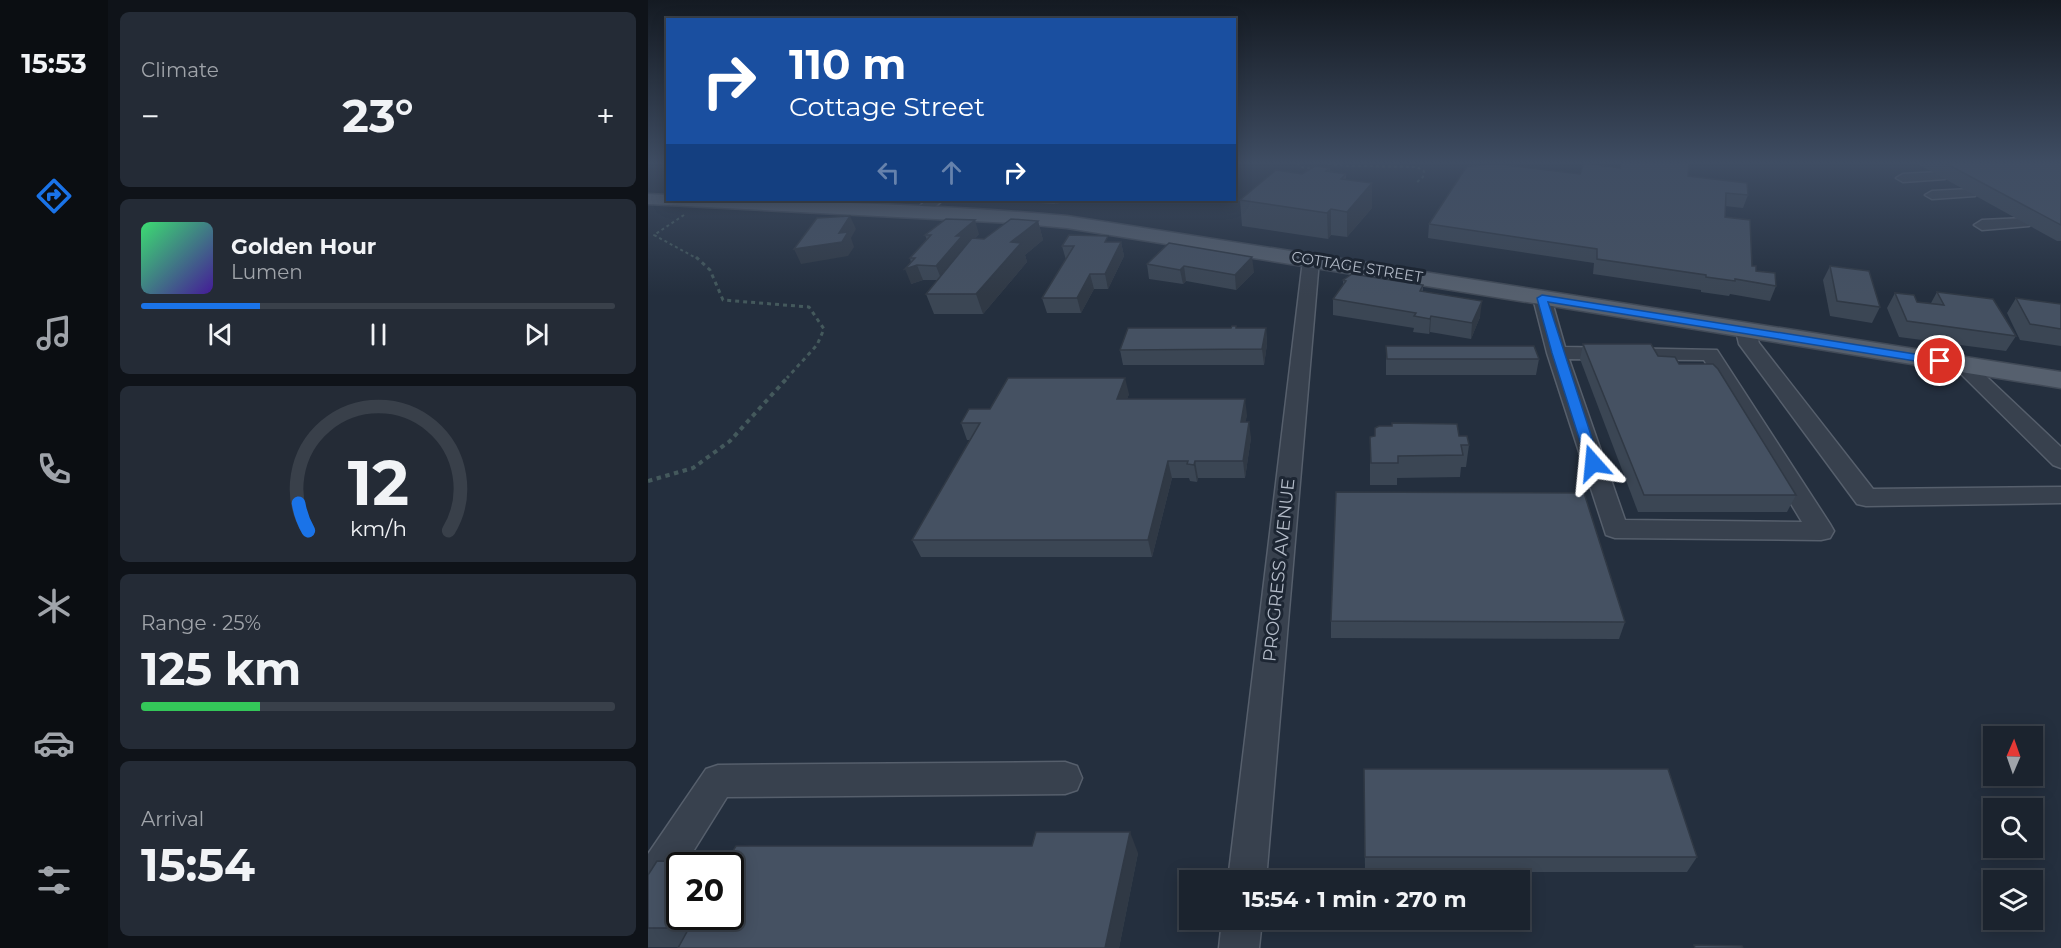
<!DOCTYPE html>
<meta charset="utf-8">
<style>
:root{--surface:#1b232e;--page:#242b36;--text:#f1f3f6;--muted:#a0a4aa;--line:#39404a;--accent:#1a73e8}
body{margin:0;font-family:Montserrat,sans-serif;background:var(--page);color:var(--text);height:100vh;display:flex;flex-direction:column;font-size:22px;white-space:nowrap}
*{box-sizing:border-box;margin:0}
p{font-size:20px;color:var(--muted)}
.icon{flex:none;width:33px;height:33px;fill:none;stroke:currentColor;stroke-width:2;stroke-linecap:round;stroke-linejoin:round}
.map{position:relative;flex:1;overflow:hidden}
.panel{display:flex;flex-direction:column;gap:12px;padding:12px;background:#0f1319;width:540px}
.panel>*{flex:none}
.guide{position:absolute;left:18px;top:18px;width:570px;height:183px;border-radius:0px;box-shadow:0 3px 15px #0003,0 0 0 2px var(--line);background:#1a4fa0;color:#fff;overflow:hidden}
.needle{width:39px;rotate:2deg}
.fabs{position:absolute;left:1335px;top:726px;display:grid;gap:12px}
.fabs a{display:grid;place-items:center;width:60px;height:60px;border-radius:0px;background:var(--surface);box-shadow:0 3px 15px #0003,0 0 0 2px var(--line);font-size:30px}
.speed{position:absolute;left:18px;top:852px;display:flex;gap:12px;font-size:30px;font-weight:700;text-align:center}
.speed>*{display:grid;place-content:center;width:78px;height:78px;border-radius:50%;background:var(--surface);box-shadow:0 3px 15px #0003,0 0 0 2px var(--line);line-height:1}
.speed .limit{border:3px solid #111;border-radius:9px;background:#fff;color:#111}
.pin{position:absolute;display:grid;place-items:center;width:51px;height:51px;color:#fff;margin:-26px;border:3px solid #fff;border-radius:50%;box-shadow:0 2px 6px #0007}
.me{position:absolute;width:66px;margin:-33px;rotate:342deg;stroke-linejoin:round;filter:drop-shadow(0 0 4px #0008)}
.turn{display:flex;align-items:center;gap:21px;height:126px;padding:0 24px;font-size:27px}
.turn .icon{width:78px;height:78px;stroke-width:2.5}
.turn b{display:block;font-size:42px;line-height:51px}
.lanes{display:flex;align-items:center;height:57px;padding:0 24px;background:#0003;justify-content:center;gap:30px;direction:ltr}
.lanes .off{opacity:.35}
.big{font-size:45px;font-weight:700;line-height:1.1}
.panel .tile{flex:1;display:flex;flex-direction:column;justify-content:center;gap:9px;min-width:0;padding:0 21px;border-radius:9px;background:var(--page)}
.panel .dial{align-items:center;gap:0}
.dial svg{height:156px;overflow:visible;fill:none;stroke:var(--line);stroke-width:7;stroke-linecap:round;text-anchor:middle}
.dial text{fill:var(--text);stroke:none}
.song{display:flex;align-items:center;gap:18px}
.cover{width:72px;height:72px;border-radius:9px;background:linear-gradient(135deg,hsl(140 70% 55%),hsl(260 70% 35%))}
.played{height:6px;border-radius:3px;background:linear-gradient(90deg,var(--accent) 25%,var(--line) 25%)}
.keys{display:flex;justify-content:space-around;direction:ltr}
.heat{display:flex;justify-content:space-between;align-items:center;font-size:33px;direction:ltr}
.charge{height:9px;border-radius:4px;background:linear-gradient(90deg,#34c759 25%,var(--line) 0)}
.trip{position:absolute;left:531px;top:870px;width:351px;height:60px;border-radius:0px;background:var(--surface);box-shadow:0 3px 15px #0003,0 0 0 2px var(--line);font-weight:700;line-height:60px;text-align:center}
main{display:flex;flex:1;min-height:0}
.menu{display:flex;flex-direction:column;width:108px;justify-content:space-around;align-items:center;background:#0b0e12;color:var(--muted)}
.menu .icon{width:42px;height:42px}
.menu .selected{color:var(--accent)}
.menu b{font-size:27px;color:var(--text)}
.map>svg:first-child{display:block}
</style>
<main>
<nav class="menu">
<b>15:53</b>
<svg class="icon selected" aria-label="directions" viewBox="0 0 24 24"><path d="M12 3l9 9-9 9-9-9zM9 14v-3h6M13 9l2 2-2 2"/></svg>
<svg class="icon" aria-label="music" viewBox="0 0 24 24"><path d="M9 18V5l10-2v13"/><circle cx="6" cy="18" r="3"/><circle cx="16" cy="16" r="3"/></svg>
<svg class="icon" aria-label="phone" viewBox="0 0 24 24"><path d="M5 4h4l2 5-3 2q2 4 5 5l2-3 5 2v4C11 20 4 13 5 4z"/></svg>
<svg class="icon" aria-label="climate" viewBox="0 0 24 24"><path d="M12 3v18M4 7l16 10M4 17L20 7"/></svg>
<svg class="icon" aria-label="car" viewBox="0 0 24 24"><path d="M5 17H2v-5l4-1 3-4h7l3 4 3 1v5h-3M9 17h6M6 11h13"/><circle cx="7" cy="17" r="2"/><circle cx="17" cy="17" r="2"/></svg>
<svg class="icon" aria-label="filters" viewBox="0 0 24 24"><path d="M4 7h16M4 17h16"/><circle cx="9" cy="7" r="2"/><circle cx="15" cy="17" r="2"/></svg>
</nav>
<section class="panel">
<div class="tile"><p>Climate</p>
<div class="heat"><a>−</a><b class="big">23°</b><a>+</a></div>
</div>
<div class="tile">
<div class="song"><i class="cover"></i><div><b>Golden Hour</b><p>Lumen</p></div></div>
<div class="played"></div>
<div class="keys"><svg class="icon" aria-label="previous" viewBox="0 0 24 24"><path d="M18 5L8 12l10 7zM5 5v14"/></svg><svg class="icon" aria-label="pause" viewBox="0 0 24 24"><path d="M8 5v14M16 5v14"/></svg><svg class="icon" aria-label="next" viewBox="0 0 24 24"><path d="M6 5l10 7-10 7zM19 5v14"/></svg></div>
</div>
<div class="tile dial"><svg viewBox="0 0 100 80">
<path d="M14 69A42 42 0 1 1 86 69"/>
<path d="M14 69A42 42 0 0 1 9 55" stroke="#1a73e8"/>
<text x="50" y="56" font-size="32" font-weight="700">12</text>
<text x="50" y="72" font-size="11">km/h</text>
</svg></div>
<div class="tile"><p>Range · 25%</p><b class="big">125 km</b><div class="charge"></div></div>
<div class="tile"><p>Arrival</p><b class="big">15:54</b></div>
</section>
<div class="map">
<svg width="1413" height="948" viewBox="0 0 1413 948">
<rect width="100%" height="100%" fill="#242f3e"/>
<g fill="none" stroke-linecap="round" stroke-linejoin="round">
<defs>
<g id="minor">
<path d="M1292,172L1299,176L1297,179L1255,182L1248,178L1255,174Z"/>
<path d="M1322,189L1329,193L1327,196L1284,199L1277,195L1284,191Z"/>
<path d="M279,200H295L277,215H267L265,212Z"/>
<path d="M1376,218L1381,220L1384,223L1381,226L1334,230L1326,225L1334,220Z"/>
<path d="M663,255L671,260L618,880H580L655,260Z"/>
<path d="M894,293L900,294L903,298L917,347L1069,350L1182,524L1186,531L1182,538L1173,540L967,538L958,535L899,353L885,298L888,294ZM921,359L1056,360L1154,522L977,520Z"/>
<path d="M1098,325L1105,327L1111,343L1225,489L1413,487V503L1218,506L1209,504L1091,344L1088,331L1091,327Z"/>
<path d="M1315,359L1322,361L1413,447V468L1405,465L1308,369L1305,365L1308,361Z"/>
<path d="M417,762L429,766L434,778L429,790L417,794L79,797L36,866H32C32,883 15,889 0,895V854L58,769L70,765Z"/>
<path d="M574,920H614L611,948H571Z"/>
</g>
<path id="major" d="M0,194L20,195V200C153,200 286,204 419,216L1413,372V388L419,228L364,223L0,204Z"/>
</defs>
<!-- minor casing -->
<use href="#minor" stroke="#565f6c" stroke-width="3"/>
<!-- major casing -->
<use href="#major" stroke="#414a57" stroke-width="3"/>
<!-- path-far2 -->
<g stroke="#44595c" stroke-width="2" stroke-dasharray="3 3" stroke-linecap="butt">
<path d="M649,163L653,167L665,169"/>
<path d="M674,163L699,166L769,167L776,171L775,177L767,184"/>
<path d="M36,215L6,235L50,259"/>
</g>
<!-- path-far1 -->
<path stroke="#44595c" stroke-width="3" stroke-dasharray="4 4" stroke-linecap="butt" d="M48,257L62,270L75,300L161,307L176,329L169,345L139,378"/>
<!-- path -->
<path stroke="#44595c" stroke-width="4" stroke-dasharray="4.5 4.5" stroke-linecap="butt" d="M0,481L45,468L82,441L140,377"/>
<!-- minor -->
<use href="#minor" fill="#38414e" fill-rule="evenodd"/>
<!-- major -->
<use href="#major" fill="#56606e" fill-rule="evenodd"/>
</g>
<!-- wall -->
<g fill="#3b4654">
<path d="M1271,163H1413V241H1409L1270,164Z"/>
<path d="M682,168V172L698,174V180L724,183V208L699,237L683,235L680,239L594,226L592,200L654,174Z"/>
<path d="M972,168L1040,176L1100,195L1095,208L1077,206V217L1104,266L1108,271L1128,286L1122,301L1082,294L1081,296L1053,292V290L945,274L946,263L780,238L781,224L932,174Z"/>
<path d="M370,200H429L407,204L372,202Z"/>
<path d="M390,221L395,240L377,255L379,262L335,314H286L278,294L289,280H275L263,284V263L262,258L279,240L277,235L331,234L327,238L336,239Z"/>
<path d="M462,242H473L476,256L460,289H446L433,313H399L394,298L418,260L414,246Z"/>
<path d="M499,264L606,272L588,290L538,281L535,284L501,279Z"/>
<path d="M1182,266L1232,307L1224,323L1182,316L1175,280Z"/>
<path d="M695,280L775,285V292L832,317L823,339L782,332L781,334L765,332L766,328L685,315V299L695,285Z"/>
<path d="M1289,292L1368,336L1358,351L1251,337L1239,308L1247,293L1269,302L1283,303Z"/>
<path d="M1368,298L1413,304V346L1372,340L1359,313Z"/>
<path d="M588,328H618L619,344L616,365H475L472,350Z"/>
<path d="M935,344L1010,356L1031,364L1148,495L1139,512H990L932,359Z"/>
<path d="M738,346L891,359L888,375H738Z"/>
<path d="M481,394L479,399L599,415L597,422L603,438L597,478H550L549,482L542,481L541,478H524L504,557H273L264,540L322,440H319L313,423L342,409Z"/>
<path d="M811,436L821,445L818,467H813L812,477L749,478V485H722V437Z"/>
<path d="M683,621L977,622L971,639L683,638Z"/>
<path d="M716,786L1049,857L1039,872H717Z"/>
<path d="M490,853L471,948H30L31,947H0V875L78,862Z"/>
</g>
<!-- shaded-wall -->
<g fill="#303945">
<path d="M724,183V208L699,237V212Z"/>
<path d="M406,200H429L407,204Z"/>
<path d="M683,209V235L680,239L679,213Z"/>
<path d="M202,216L208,229L203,238L206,247L200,256L153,264L146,249L191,233Z"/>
<path d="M327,220L331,234L317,246L294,281L288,266L308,236Z"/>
<path d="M390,221L395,240L377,255L379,262L335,314L328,294L363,242Z"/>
<path d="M473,242L476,256L460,289L457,274Z"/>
<path d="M604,257L606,272L588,290L587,275Z"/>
<path d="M269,265L275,280L263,284L257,269Z"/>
<path d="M536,266L538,281L535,284L532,270Z"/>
<path d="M442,274L446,289L433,313L429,298Z"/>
<path d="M834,301L832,317L823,339L824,323Z"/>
<path d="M783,316L782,332L781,334L782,319Z"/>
<path d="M618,328L619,344L616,365L614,349Z"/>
<path d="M477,378L481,394L473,415L469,399Z"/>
<path d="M597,399L599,415L595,438L593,422Z"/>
<path d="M601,422L603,438L597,478L595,461Z"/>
<path d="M520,461L524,478L504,557L500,540Z"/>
<path d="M547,461L550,478L549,482L546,465Z"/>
<path d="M482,832L490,853L471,948H457Z"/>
</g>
<!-- building -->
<g fill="#455162" stroke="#303945" stroke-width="1.5" fill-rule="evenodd">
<path d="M936,163L972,168L973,163H1041L1040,176L1099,183L1100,195L1078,193L1077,217L1102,220L1104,266H1108V271L1127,273L1128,286L1087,279V281L1058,277V275L949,259V249L781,224L819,166L850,164L932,174Z"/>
<path d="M1297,163H1413V225Z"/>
<path d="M667,166L682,168L678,171L698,174L693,179L724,183L699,212L683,209L679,213L592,200L628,170L654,174Z"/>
<path d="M202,216L191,233L200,232L194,242L146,249L169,218Z"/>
<path d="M298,219L327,220L308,236H314L288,266L269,265L257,269L267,258H262L283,235H277Z"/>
<path d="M363,219L390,221L363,242L373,243L328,294H278L324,238L336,239Z"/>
<path d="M421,235L460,236L457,242H473L457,274H442L429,298H394L426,246H414Z"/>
<path d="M521,243L604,257L587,275L536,266L532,270L499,264Z"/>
<path d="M1182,266L1221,271L1232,307L1189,301Z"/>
<path d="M704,274L775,285L772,291L834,301L824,323L783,316L782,319L766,316L768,313L685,299L698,281L695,280Z"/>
<path d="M1289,292L1345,299L1368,336L1259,321L1247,293L1266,295L1269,302L1296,305Z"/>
<path d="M1368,298L1413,304V329L1382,324Z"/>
<path d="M584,326H588V328H618L614,349L472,350L480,328H583Z"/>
<path d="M935,344H1003L1010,356L1027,357L1031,364H1065L1070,369L1148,495H996Z"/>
<path d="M738,346H886L891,359H739Z"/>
<path d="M360,378H477L469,399H597L593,422H601L595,461H547L546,465L539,464L540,461H520L500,540H264L332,423H313L321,409H342Z"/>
<path d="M744,423L809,424L811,436H819L821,445H813L815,455L750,456V463H723L722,437L727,436V428L731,426H744Z"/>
<path d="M688,492L936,493L977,622L683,621Z"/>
<path d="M716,769H1020L1049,857H717Z"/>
<path d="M388,832H482L457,948H30L41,928H0V875L9,861L78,862L88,846H384ZM32,866H82V916H32Z"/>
<path d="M1046,945L1094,946L1095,948H1047Z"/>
</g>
<!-- sky -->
<linearGradient id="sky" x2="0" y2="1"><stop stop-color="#141a22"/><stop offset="0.55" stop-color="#3f4d63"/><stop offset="1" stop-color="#3f4d63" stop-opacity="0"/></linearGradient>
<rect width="1413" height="296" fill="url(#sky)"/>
<!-- route -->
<path fill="#1a73e8" stroke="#114b97" stroke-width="1.5" d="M894,295L1292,358L1297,361L1292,365L900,302L952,463L945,468L939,463L904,353L889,298Z"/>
<g text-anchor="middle" stroke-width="6" stroke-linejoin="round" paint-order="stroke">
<!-- far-street labels -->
<g font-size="15" fill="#b4bcc9" stroke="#1d2633">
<text transform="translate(709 267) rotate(9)" y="5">COTTAGE STREET</text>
</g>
<!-- street labels -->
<g font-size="18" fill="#b4bcc9" stroke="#1d2633">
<text transform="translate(631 570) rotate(-84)" y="6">PROGRESS AVENUE</text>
</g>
</g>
</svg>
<div class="fabs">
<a><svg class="needle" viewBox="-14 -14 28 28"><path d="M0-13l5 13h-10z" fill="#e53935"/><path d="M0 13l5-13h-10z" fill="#a0a4aa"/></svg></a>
<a><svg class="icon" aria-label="search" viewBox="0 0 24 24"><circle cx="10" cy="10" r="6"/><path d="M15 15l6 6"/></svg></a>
<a><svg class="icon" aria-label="layers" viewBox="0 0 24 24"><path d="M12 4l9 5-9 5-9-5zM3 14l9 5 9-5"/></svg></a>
</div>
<div class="speed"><div class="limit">20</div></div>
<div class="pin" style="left:1292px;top:361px;background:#d93025"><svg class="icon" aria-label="arrive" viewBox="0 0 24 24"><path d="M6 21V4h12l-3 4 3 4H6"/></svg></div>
<svg class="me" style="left:945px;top:463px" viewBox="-20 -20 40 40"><path d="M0-17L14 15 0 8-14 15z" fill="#1a73e8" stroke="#fff" stroke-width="4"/></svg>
<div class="trip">15:54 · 1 min · 270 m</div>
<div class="guide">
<div class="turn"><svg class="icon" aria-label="right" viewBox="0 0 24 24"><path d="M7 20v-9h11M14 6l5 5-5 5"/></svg><div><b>110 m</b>Cottage Street</div></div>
<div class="lanes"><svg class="icon off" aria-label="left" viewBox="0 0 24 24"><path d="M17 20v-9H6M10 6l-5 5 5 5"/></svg><svg class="icon off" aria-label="ahead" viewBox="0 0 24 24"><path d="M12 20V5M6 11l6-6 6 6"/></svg><svg class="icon" aria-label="right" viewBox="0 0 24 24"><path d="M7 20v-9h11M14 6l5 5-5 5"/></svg></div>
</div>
</div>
</main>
